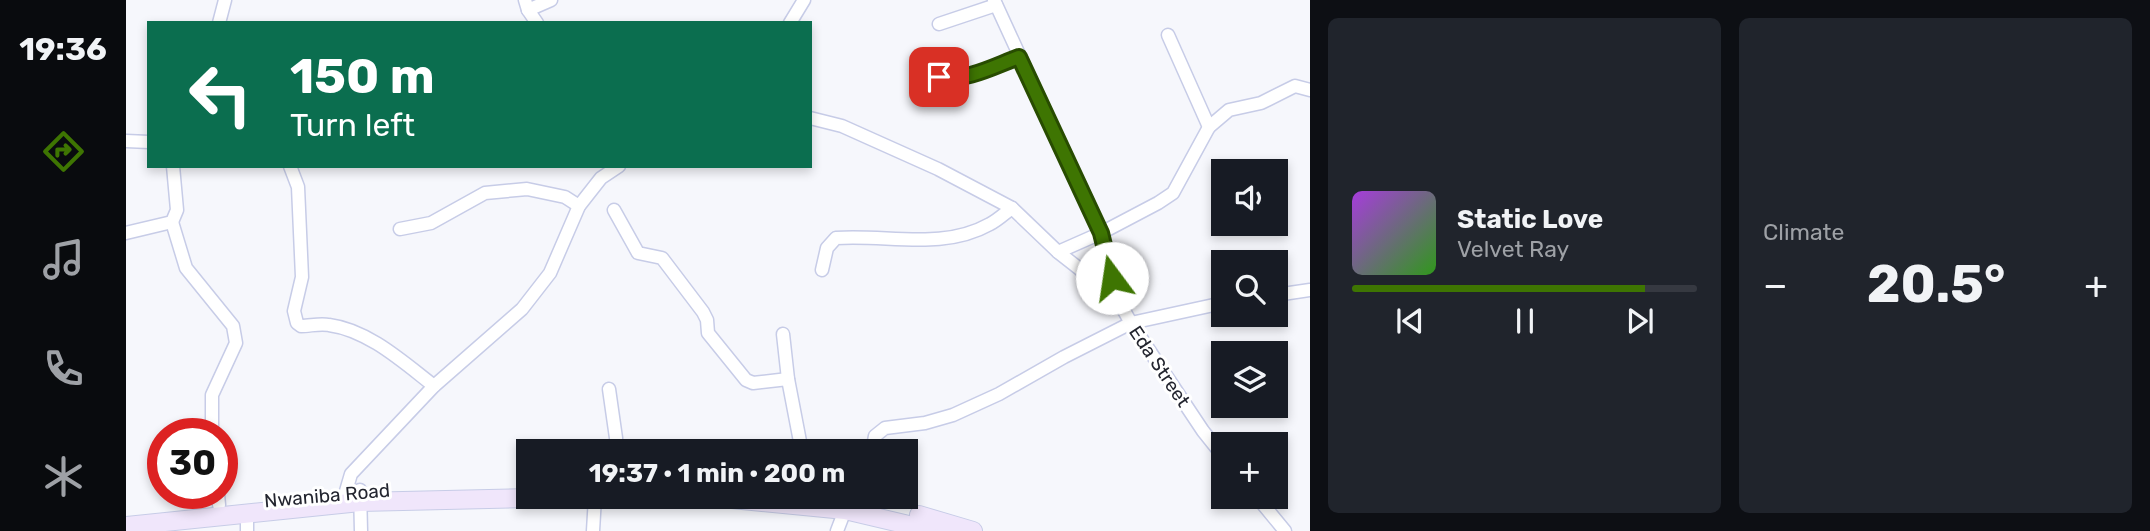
<!DOCTYPE html>
<meta charset="utf-8">
<style>
:root{--surface:#171b24;--page:#20242c;--text:#f1f3f6;--muted:#9ea1a6;--line:#363941;--accent:#3e7502}
body{margin:0;font-family:Rubik,sans-serif;background:var(--page);color:var(--text);height:100vh;display:flex;flex-direction:column;font-size:26px;white-space:nowrap}
*{box-sizing:border-box;margin:0}
p{font-size:23px;color:var(--muted)}
.icon{flex:none;width:38px;height:38px;fill:none;stroke:currentColor;stroke-width:2;stroke-linecap:round;stroke-linejoin:round}
.map{position:relative;flex:1;overflow:hidden}
.drawer{display:flex;flex-direction:column;gap:18px;padding:18px;background:#0d0f14;width:840px}
.drawer>*{flex:none}
.hud{position:absolute;left:21px;top:21px;width:665px;height:147px;border-radius:0px;box-shadow:0 4px 10px #0003;background:#0b6e4f;color:#fff;overflow:hidden}
.tools{position:absolute;left:1085px;top:159px;display:grid;gap:14px}
.tools a{display:grid;place-items:center;width:77px;height:77px;border-radius:0px;background:var(--surface);box-shadow:0 4px 10px #0003;font-size:35px}
.speed{position:absolute;left:21px;top:418px;display:flex;gap:14px;font-size:35px;font-weight:700;text-align:center}
.speed>*{display:grid;place-content:center;width:91px;height:91px;border-radius:50%;background:var(--surface);box-shadow:0 4px 10px #0003;line-height:1}
.speed .limit{border:10px solid #d22;background:#fff;color:#111}
.pin{position:absolute;display:grid;place-items:center;width:60px;height:60px;color:#fff;margin:-30px;border-radius:14px;box-shadow:0 4px 10px #0006}
.me{position:absolute;width:77px;margin:-38px;rotate:346deg;stroke-linejoin:round;filter:drop-shadow(0 0 5px #0008)}
.turn{display:flex;align-items:center;gap:24px;height:147px;padding:0 28px;font-size:32px}
.turn .icon{width:91px;height:91px;stroke-width:2.5}
.turn b{display:block;font-size:49px;line-height:60px}
.big{font-size:52px;font-weight:700;line-height:1.1}
.drawer .card{flex:1;display:flex;flex-direction:column;justify-content:center;gap:10px;min-width:0;padding:0 24px;border-radius:10px;background:var(--page)}
.song{display:flex;align-items:center;gap:21px}
.cover{width:84px;height:84px;border-radius:10px;background:linear-gradient(135deg,hsl(280 70% 55%),hsl(110 70% 35%))}
.played{height:7px;border-radius:4px;background:linear-gradient(90deg,var(--accent) 85%,var(--line) 85%)}
.keys{display:flex;justify-content:space-around;direction:ltr}
.heat{display:flex;justify-content:space-between;align-items:center;font-size:38px;direction:ltr}
.drawer .tiles{flex:1;display:grid;gap:18px;grid-template-columns:repeat(2,1fr)}
.trip{position:absolute;left:390px;top:439px;width:402px;height:70px;border-radius:0px;background:var(--surface);box-shadow:0 4px 10px #0003;font-weight:700;line-height:70px;text-align:center}
main{display:flex;flex:1;min-height:0}
.menu{display:flex;flex-direction:column;width:126px;justify-content:space-around;align-items:center;background:#090b0e;color:var(--muted)}
.menu .icon{width:49px;height:49px}
.menu .on{color:var(--accent)}
.menu b{font-size:32px;color:var(--text)}
.map>svg:first-child{display:block}
</style>
<main>
<nav class="menu">
<b>19:36</b>
<svg class="icon on" aria-label="directions" viewBox="0 0 24 24"><path d="M12 3l9 9-9 9-9-9zM9 14v-3h6M13 9l2 2-2 2"/></svg>
<svg class="icon" aria-label="music" viewBox="0 0 24 24"><path d="M9 18V5l10-2v13"/><circle cx="6" cy="18" r="3"/><circle cx="16" cy="16" r="3"/></svg>
<svg class="icon" aria-label="phone" viewBox="0 0 24 24"><path d="M5 4h4l2 5-3 2q2 4 5 5l2-3 5 2v4C11 20 4 13 5 4z"/></svg>
<svg class="icon" aria-label="climate" viewBox="0 0 24 24"><path d="M12 3v18M4 7l16 10M4 17L20 7"/></svg>
</nav>
<div class="map">
<svg width="1184" height="531" viewBox="0 0 1184 531">
<rect width="100%" height="100%" fill="#f6f7fc"/>
<g fill="none" stroke-linecap="round" stroke-linejoin="round">
<defs>
<g id="minor">
<path d="M399,0L402,10L411,23"/>
<path d="M868,0L975,233L992,300L1005,323L1077,431L1097,456"/>
<path d="M402,10L425,0"/>
<path d="M93,23L99,0"/>
<path d="M664,23L678,0"/>
<path d="M813,24L870,5"/>
<path d="M1042,35L1083,127"/>
<path d="M813,77C842,81 866,67 893,56"/>
<path d="M684,118L716,126L812,169L886,208L932,252L992,299"/>
<path d="M0,141L23,142"/>
<path d="M164,166L172,187L176,277L168,311L171,323L175,326C184,326 194,323 203,325C242,330 277,362 308,386"/>
<path d="M488,210L512,253L536,258L577,312L581,320L582,333L620,380L627,383L662,379"/>
<path d="M46,222L60,268L107,326L110,343L86,395V434"/>
<path d="M274,229L305,223L359,193L401,189L439,197L453,206"/>
<path d="M0,233L46,222L51,210L47,166"/>
<path d="M932,252L975,233L1032,203L1047,193L1083,127L1103,110L1135,103L1169,86L1184,90"/>
<path d="M696,270L701,248L710,238C761,234 816,251 864,224C872,220 879,213 886,208"/>
<path d="M1150,295L1184,290"/>
<path d="M657,334L662,379L676,452"/>
<path d="M483,389L490,438V452"/>
<path d="M746,452L749,436L759,428L799,423L827,415L873,394L938,357L1005,323L1097,303"/>
<path d="M234,490L235,531"/>
<path d="M220,491L225,474L308,386L396,309L424,273L453,206L475,178L493,166"/>
<path d="M92,494L93,505"/>
<path d="M1131,497L1159,531"/>
<path d="M737,502L738,497"/>
<path d="M121,514V531"/>
<path d="M467,531L469,497"/>
<path d="M711,531L719,510"/>
</g>
<g id="secondary">
<path d="M585,497L719,510L808,531"/>
<path d="M793,515L847,531"/>
<path d="M0,526L234,502L450,497"/>
</g>
</defs>
<!-- minor casing -->
<use href="#minor" stroke="#c7cce7" stroke-width="15"/>
<!-- secondary casing -->
<use href="#secondary" stroke="#c7cce7" stroke-width="20"/>
<!-- minor -->
<use href="#minor" stroke="#fff" stroke-width="12"/>
<!-- secondary -->
<use href="#secondary" stroke="#f0e6fb" stroke-width="18"/>
</g>
<g fill="none" stroke-linecap="round" stroke-linejoin="round">
<defs>
<path id="route" d="M813,77C842,81 866,67 893,57L975,233L986,278"/>
</defs>
<!-- route casing -->
<use href="#route" stroke="#284c01" stroke-width="18"/>
<!-- route -->
<use href="#route" stroke="#3e7502" stroke-width="12"/>
</g>
<g text-anchor="middle" stroke-width="6" stroke-linejoin="round" paint-order="stroke">
<!-- street labels -->
<g font-size="19" fill="#23252f" stroke="#fff">
<text transform="translate(1034 366) rotate(56)" y="7">Eda Street</text>
<text transform="translate(201 495) rotate(-5)" y="7">Nwaniba Road</text>
</g>
</g>
</svg>
<div class="tools">
<a><svg class="icon" aria-label="sound" viewBox="0 0 24 24"><path d="M4 9h4l5-4v14l-5-4H4zM17 9q2 3 0 6"/></svg></a>
<a><svg class="icon" aria-label="search" viewBox="0 0 24 24"><circle cx="10" cy="10" r="6"/><path d="M15 15l6 6"/></svg></a>
<a><svg class="icon" aria-label="layers" viewBox="0 0 24 24"><path d="M12 4l9 5-9 5-9-5zM3 14l9 5 9-5"/></svg></a>
<a>+</a>
</div>
<div class="speed"><div class="limit">30</div></div>
<div class="pin" style="left:813px;top:77px;background:#d93025"><svg class="icon" aria-label="arrive" viewBox="0 0 24 24"><path d="M6 21V4h12l-3 4 3 4H6"/></svg></div>
<svg class="me" style="left:986px;top:278px" viewBox="-20 -20 40 40"><circle r="19" fill="#fff"/><path d="M0-13L10 11 0 6-10 11z" fill="#3e7502"/></svg>
<div class="trip">19:37 · 1 min · 200 m</div>
<div class="hud">
<div class="turn"><svg class="icon" aria-label="left" viewBox="0 0 24 24"><path d="M17 20v-9H6M10 6l-5 5 5 5"/></svg><div><b>150 m</b>Turn left</div></div>
</div>
</div>
<section class="drawer">
<div class="tiles">
<div class="card">
<div class="song"><i class="cover"></i><div><b>Static Love</b><p>Velvet Ray</p></div></div>
<div class="played"></div>
<div class="keys"><svg class="icon" aria-label="previous" viewBox="0 0 24 24"><path d="M18 5L8 12l10 7zM5 5v14"/></svg><svg class="icon" aria-label="pause" viewBox="0 0 24 24"><path d="M8 5v14M16 5v14"/></svg><svg class="icon" aria-label="next" viewBox="0 0 24 24"><path d="M6 5l10 7-10 7zM19 5v14"/></svg></div>
</div>
<div class="card"><p>Climate</p>
<div class="heat"><a>−</a><b class="big">20.5°</b><a>+</a></div>
</div>
</div>
</section>
</main>
